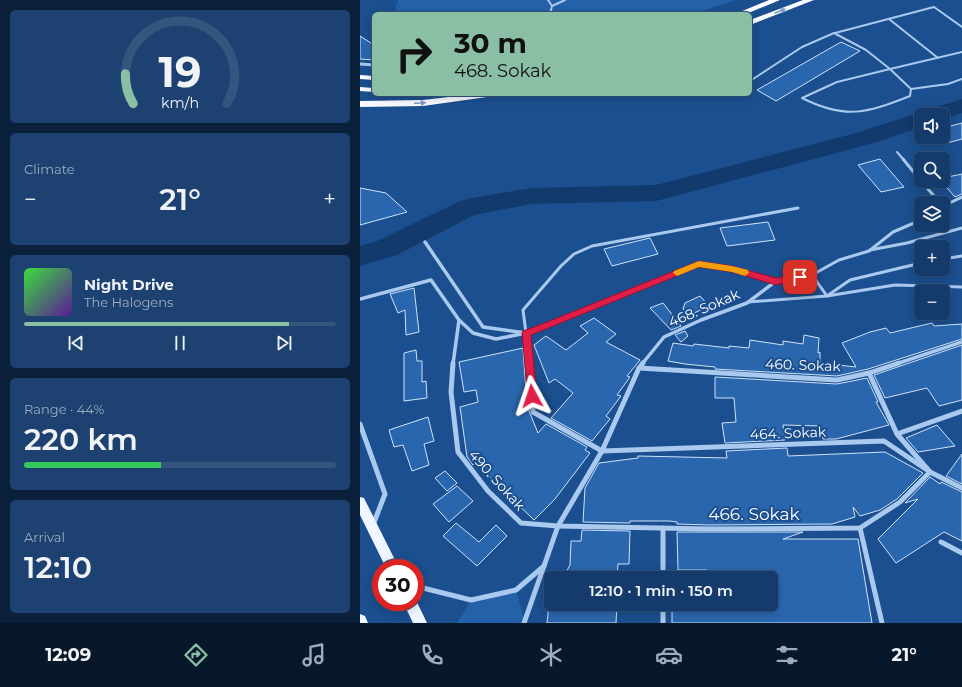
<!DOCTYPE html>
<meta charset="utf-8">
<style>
:root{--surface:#143b6b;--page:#1d4271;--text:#f1f3f6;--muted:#9dadc1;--line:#33557e;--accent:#8abfa5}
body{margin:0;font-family:Montserrat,sans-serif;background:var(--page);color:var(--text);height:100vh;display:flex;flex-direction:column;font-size:15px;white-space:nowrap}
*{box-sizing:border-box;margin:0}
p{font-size:13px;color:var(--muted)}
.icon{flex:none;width:22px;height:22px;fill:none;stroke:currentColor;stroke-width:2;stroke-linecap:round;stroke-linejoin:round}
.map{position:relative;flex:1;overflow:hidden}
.details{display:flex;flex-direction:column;gap:10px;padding:10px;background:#0b203b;width:360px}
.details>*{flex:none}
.banner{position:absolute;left:12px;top:12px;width:380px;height:84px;border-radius:6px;box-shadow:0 2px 10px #0003,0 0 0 1px var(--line);background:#8abfa5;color:#111;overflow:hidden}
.controls{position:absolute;left:554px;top:108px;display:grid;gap:8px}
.controls a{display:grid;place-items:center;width:36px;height:36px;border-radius:6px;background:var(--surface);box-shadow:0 2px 10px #0003,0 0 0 1px var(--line);font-size:20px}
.speed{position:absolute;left:12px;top:559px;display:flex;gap:8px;font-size:20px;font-weight:700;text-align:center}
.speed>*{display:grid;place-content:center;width:52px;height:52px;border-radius:50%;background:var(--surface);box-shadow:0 2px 10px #0003,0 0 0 1px var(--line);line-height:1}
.speed .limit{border:6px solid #d22;background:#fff;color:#111}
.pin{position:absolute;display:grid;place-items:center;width:34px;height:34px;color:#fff;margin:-17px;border-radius:8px;box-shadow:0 2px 6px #0006}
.me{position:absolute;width:44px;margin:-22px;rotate:355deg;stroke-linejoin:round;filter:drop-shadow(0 0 3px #0008)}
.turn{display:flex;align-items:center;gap:14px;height:84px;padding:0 16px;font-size:18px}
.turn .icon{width:52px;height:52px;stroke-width:2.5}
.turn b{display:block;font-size:28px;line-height:34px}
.big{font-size:30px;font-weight:600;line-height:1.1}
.details .tile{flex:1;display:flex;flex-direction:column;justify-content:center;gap:6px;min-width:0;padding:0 14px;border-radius:6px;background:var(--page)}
.details .dial{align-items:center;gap:0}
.dial svg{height:104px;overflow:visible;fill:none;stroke:var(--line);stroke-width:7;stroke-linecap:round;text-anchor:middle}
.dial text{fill:var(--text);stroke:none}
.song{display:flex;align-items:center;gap:12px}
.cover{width:48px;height:48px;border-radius:6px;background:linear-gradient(135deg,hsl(120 70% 55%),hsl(270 70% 35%))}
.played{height:4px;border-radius:2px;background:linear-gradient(90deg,var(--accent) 85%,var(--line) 85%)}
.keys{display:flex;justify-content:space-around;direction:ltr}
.heat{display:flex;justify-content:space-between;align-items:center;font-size:22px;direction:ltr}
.charge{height:6px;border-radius:3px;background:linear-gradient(90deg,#34c759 44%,var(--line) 0)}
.trip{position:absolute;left:184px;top:571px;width:234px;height:40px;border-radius:6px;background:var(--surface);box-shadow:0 2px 10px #0003,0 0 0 1px var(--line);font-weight:600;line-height:40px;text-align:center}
.dock{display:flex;height:64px;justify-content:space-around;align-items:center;background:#08182b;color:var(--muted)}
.dock .icon{width:28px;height:28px}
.dock .current{color:var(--accent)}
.dock b{font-size:18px;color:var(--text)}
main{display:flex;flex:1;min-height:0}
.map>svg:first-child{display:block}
</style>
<main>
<section class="details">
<div class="tile dial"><svg viewBox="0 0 100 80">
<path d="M14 69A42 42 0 1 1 86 69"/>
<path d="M14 69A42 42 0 0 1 8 46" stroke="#8abfa5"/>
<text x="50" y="56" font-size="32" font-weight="700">19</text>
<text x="50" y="72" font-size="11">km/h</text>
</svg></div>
<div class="tile"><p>Climate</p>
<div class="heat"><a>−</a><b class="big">21°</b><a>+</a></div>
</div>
<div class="tile">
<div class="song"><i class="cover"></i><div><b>Night Drive</b><p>The Halogens</p></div></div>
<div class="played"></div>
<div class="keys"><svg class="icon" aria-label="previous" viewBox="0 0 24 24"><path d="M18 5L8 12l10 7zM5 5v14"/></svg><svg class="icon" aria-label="pause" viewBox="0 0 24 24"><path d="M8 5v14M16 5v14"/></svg><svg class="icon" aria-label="next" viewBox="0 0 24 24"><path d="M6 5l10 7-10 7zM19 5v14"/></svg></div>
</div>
<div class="tile"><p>Range · 44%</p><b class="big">220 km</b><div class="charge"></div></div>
<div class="tile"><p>Arrival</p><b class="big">12:10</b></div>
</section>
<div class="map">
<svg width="602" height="623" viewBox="0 0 602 623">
<rect width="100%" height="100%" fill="#1b4f8f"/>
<!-- green -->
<g fill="#2461a8">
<path d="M38,0H375L334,14H34Z"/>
<path d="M156,590L165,623H97L111,600Z"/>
</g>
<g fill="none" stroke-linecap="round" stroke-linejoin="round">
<!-- river -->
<path fill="#123a6d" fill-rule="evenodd" d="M602,99V113L583,119V115H561V127L514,143L296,201L171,204L114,215L37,255L0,266V246L17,241L98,202L107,199L171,188L296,185L496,133Z"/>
</g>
<!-- building -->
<g fill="#2a66ad" stroke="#cfe3fa">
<path d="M0,36L14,45V60L0,59Z"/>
<path d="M481,42L500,51L416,101L397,90Z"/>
<path d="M602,123V139L583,144V128Z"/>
<path d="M520,159L544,187L521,192L498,165Z"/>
<path d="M602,174V194L595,197L581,181H583V178Z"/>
<path d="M0,188L26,193L47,212L0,225Z"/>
<path d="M408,222L415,240L367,246L360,228Z"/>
<path d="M290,238L298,254L252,266L244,249Z"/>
<path d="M54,288L59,332L46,335L45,310L38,313L30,294Z"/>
<path d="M340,296L349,306L328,316L323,309L325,303Z"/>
<path d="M303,303L321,326L311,330L290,308Z"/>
<path d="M234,318L256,334L246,342L280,360L267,376L270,377L257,395L261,396L246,416L250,419L232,441L191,418L213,393L195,379L189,383L174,345L186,336L206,350L228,333L220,326Z"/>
<path d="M572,323L574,326L602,324V339L508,369L477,376L355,369V367L325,364L308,361L313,343L333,346L334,344L369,348V346L389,348L390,340L423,345V341L443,344L444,335L459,338L458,353L460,352V363L496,367L482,343L510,332L526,328L530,333Z"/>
<path d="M325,331L328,336L321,342L315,335Z"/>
<path d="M602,345V400L579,406L567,388L525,398L514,375Z"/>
<path d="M163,348L167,406L178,433L186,424L227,447L225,450L230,453L195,499L174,520L115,463L113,465L107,457L100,407L118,402L116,390L104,392L99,362Z"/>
<path d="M56,350L57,361H62V382L66,381L67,398L44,401V353Z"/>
<path d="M355,377L477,384L507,378L518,402H516L529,425L476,439H463L460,426L423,425L425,440L365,443L362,423L376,422L374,398H355Z"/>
<path d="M68,417L74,441L64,444L69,465L52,471L43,445L34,447L29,430Z"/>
<path d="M577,425L595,446L558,452L546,438Z"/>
<path d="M427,448L428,456L525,452L563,473L537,499L520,510L500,516L493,507L495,517L472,524L349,525L317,524V522L309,521H270V523L223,522L225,488L239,463L278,458V456L367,458L366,451Z"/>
<path d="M602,454V484L586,476Z"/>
<path d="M85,471L97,483L87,491L75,478Z"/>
<path d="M570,477L580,484L581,482L602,492V541L584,532L536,563L518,539L558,499L545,503Z"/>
<path d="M97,486L113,501L89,522L73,504Z"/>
<path d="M96,523L119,542L136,525L147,536L117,566L83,536Z"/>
<path d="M222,530L270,531L269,564H258L257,578H203L210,565L211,541H221Z"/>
<path d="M317,532H443L423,539H498L512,623H312V604H411V572L383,573V578H348L347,570H318Z"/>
<path d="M189,604H257L256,623H187Z"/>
</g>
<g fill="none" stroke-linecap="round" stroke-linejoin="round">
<!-- service-far1 -->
<g stroke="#a9c9ee" stroke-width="2">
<path d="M188,0L192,6L190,14"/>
<path d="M192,6L205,0"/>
<path d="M529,19L578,58"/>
<path d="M475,33L574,7L602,27"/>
<path d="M530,69L551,89L550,96C507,113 486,120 442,98L477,82Z"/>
<path d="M530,69L602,52"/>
<path d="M390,81L442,47L474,33L506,50L530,69"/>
<path d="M551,89L588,84L602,79"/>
<path d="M537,152L544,160"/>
</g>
<!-- service -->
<g stroke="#a9c9ee" stroke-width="3">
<path d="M543,159L561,181"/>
<path d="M561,181L580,203"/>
<path d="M583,206L602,197"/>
<path d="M510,250L547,243L602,228"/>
<path d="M583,259L602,256"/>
<path d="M452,275L467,296L490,280L561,263"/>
<path d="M416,281L452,275L479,260L509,251L533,232L561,220"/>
<path d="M388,302L467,296L535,285L602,287"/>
<path d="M166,333L163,310L201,266L214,254L232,246L438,208"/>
</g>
<!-- minor-far2 -->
<path stroke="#a9c9ee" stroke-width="3" d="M0,64L14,65"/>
<!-- minor-far1 -->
<g stroke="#a9c9ee" stroke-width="3.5">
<path d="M65,242L123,327L166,333L185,327L339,264L371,269L416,281L387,303L341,320L304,337L282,364"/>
<path d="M0,299L71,280L99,320L93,364"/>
<path d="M99,320L113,333L136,339L166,333L169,364"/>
<path d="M536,364L602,342"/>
</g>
<!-- minor -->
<g stroke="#a9c9ee" stroke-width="5">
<path d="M93,363L91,392L98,452L128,491L161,523L198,526L349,529L500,528L540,502L570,472L537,434L509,373"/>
<path d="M169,363L173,412L242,451L524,441L570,472L602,488"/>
<path d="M279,368L477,380L509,373L539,363"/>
<path d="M0,424L25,494L13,525"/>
<path d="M537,434L602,411"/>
<path d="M303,528V578"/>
<path d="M500,528L522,623"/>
<path d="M581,542L602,553"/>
<path d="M55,586L111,600L156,590L184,566"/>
<path d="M303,604V623"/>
<path d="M164,623L198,526L242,451L279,368L283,363"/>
</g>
<!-- primary -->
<g fill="#f0f6ff" fill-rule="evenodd">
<path d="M0,497L4,498L39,568H26L0,515Z"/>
<path d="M55,598L67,623H53L43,602H55Z"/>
<path d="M0,614L5,616L8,623H0Z"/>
</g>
<!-- trunk -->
<g fill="#f8faff" fill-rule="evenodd">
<path d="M409,0H420L386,14H375Z"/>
<path d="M443,0H454L390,25V20Z"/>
<path d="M0,75L14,76V80L0,79Z"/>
<path d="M0,87L14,88V92L0,91Z"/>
<path d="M114,94H138L134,96L63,106L0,107V101L63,100Z"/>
</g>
</g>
<!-- one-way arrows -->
<defs><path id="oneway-solid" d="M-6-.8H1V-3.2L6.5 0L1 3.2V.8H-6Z"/></defs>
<g fill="#7e9cc1">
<use href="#oneway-solid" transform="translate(420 11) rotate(-21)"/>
<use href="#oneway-solid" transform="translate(60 103) rotate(-3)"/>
</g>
<!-- route -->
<path fill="#e11d48" stroke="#92132f" d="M339,261L372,266L416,278L440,274L445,277L440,280L416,285L372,272L339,267L171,335L177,396L175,399H168L162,333L163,331L182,324Z"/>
<!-- slow -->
<path fill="#f59e0b" d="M339,261L372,266L388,270L389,273L385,276L372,272L339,267L317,276L313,273L314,271Z"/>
<g text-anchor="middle" stroke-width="4" stroke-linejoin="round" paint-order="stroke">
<!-- street labels -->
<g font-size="14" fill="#fff" stroke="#1b4f8f">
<text transform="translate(344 308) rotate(-23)" y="5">468. Sokak</text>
<text transform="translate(443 365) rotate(2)" y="5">460. Sokak</text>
<text transform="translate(428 433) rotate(-2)" y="5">464. Sokak</text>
<text transform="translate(137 480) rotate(48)" y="5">490. Sokak</text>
</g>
<!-- near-street labels -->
<g font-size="17" fill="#fff" stroke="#1b4f8f">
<text x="394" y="520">466. Sokak</text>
</g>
</g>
</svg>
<div class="controls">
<a><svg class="icon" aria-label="sound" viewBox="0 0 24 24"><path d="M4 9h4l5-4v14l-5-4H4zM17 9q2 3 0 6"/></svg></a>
<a><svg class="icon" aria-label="search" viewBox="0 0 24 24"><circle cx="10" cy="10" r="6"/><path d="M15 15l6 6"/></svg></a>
<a><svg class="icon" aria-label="layers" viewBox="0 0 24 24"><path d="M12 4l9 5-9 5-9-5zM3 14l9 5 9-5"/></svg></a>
<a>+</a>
<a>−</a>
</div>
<div class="speed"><div class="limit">30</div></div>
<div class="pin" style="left:440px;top:277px;background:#d93025"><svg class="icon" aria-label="arrive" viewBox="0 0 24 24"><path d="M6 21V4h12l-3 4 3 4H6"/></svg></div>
<svg class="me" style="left:172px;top:396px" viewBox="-20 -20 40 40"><path d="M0-17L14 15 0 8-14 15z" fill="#e11d48" stroke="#fff" stroke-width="4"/></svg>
<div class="trip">12:10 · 1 min · 150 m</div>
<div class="banner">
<div class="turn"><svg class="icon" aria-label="right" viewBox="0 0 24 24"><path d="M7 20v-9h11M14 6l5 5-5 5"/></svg><div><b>30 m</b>468. Sokak</div></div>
</div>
</div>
</main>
<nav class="dock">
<b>12:09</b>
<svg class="icon current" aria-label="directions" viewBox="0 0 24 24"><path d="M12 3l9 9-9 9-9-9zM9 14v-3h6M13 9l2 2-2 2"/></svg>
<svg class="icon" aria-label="music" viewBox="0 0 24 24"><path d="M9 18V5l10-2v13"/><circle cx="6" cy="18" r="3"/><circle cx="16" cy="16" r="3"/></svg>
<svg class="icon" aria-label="phone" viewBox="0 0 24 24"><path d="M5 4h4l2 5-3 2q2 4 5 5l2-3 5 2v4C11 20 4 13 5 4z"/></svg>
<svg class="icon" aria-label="climate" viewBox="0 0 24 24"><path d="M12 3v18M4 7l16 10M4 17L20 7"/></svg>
<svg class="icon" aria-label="car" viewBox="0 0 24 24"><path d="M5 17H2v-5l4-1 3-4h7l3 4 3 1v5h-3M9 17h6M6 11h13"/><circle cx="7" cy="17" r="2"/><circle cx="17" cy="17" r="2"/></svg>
<svg class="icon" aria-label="filters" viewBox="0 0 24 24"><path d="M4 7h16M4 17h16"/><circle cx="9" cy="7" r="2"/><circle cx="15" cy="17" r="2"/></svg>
<b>21°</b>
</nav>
